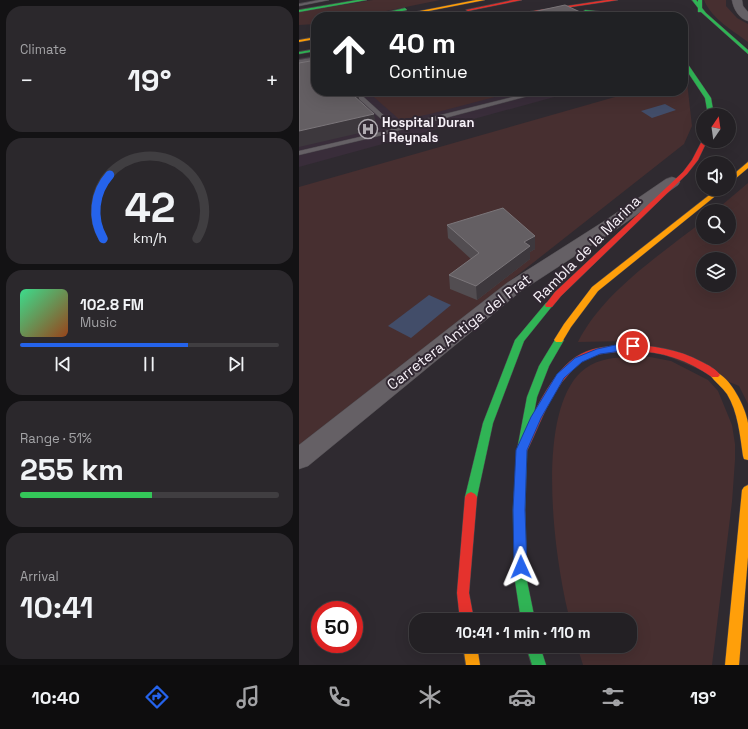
<!DOCTYPE html>
<meta charset="utf-8">
<style>
:root{--surface:#232024;--page:#2b282c;--text:#f1f3f6;--muted:#a3a3a6;--line:#403e41;--accent:#2563eb}
body{margin:0;font-family:"Space Grotesk",sans-serif;background:var(--page);color:var(--text);height:100vh;display:flex;flex-direction:column;font-size:15px;white-space:nowrap}
*{box-sizing:border-box;margin:0}
p{font-size:13px;color:var(--muted)}
.icon{flex:none;width:22px;height:22px;fill:none;stroke:currentColor;stroke-width:2;stroke-linecap:round;stroke-linejoin:round}
.map{position:relative;flex:1;overflow:hidden}
.drawer{display:flex;flex-direction:column;gap:6px;padding:6px;background:#131214;width:299px}
.drawer>*{flex:none}
.banner{position:absolute;left:12px;top:12px;width:377px;height:84px;border-radius:16px;box-shadow:0 4px 16px #0002,0 0 0 1px var(--line);background:#202124;color:#fff;overflow:hidden}
.needle{width:26px;rotate:13deg}
.buttons{position:absolute;left:397px;top:108px;display:grid;gap:8px}
.buttons a{display:grid;place-items:center;width:40px;height:40px;border-radius:50%;background:var(--surface);box-shadow:0 4px 16px #0002,0 0 0 1px var(--line);font-size:20px}
.speed{position:absolute;left:12px;top:601px;display:flex;gap:8px;font-size:20px;font-weight:700;text-align:center}
.speed>*{display:grid;place-content:center;width:52px;height:52px;border-radius:50%;background:var(--surface);box-shadow:0 4px 16px #0002,0 0 0 1px var(--line);line-height:1}
.speed .limit{border:6px solid #d22;background:#fff;color:#111}
.pin{position:absolute;display:grid;place-items:center;width:34px;height:34px;color:#fff;margin:-17px;border:2px solid #fff;border-radius:50%;box-shadow:0 1px 4px #0007}
.me{position:absolute;width:44px;margin:-22px;rotate:359deg;stroke-linejoin:round;filter:drop-shadow(0 0 3px #0008)}
.turn{display:flex;align-items:center;gap:14px;height:84px;padding:0 12px;font-size:18px}
.turn .icon{width:52px;height:52px;stroke-width:2.5}
.turn b{display:block;font-size:28px;line-height:34px}
.big{font-size:30px;font-weight:700;line-height:1.1}
.drawer .card{flex:1;display:flex;flex-direction:column;justify-content:center;gap:6px;min-width:0;padding:0 14px;border-radius:16px;background:var(--page)}
.drawer .dial{align-items:center;gap:0}
.dial svg{height:104px;overflow:visible;fill:none;stroke:var(--line);stroke-width:7;stroke-linecap:round;text-anchor:middle}
.dial text{fill:var(--text);stroke:none}
.song{display:flex;align-items:center;gap:12px}
.cover{width:48px;height:48px;border-radius:6px;background:linear-gradient(135deg,hsl(150 70% 55%),hsl(20 70% 35%))}
.played{height:4px;border-radius:2px;background:linear-gradient(90deg,var(--accent) 65%,var(--line) 65%)}
.keys{display:flex;justify-content:space-around;direction:ltr}
.heat{display:flex;justify-content:space-between;align-items:center;font-size:22px;direction:ltr}
.charge{height:6px;border-radius:3px;background:linear-gradient(90deg,#34c759 51%,var(--line) 0)}
.trip{position:absolute;left:110px;top:613px;width:228px;height:40px;border-radius:16px;background:var(--surface);box-shadow:0 4px 16px #0002,0 0 0 1px var(--line);font-weight:700;line-height:40px;text-align:center}
.dock{display:flex;height:64px;justify-content:space-around;align-items:center;background:#0e0d0e;color:var(--muted)}
.dock .icon{width:28px;height:28px}
.dock .active{color:var(--accent)}
.dock b{font-size:18px;color:var(--text)}
main{display:flex;flex:1;min-height:0}
.map>svg:first-child{display:block}
</style>
<main>
<section class="drawer">
<div class="card"><p>Climate</p>
<div class="heat"><a>−</a><b class="big">19°</b><a>+</a></div>
</div>
<div class="card dial"><svg viewBox="0 0 100 80">
<path d="M14 69A42 42 0 1 1 86 69"/>
<path d="M14 69A42 42 0 0 1 19 20" stroke="#2563eb"/>
<text x="50" y="56" font-size="32" font-weight="700">42</text>
<text x="50" y="72" font-size="11">km/h</text>
</svg></div>
<div class="card">
<div class="song"><i class="cover"></i><div><b>102.8 FM</b><p>Music</p></div></div>
<div class="played"></div>
<div class="keys"><svg class="icon" aria-label="previous" viewBox="0 0 24 24"><path d="M18 5L8 12l10 7zM5 5v14"/></svg><svg class="icon" aria-label="pause" viewBox="0 0 24 24"><path d="M8 5v14M16 5v14"/></svg><svg class="icon" aria-label="next" viewBox="0 0 24 24"><path d="M6 5l10 7-10 7zM19 5v14"/></svg></div>
</div>
<div class="card"><p>Range · 51%</p><b class="big">255 km</b><div class="charge"></div></div>
<div class="card"><p>Arrival</p><b class="big">10:41</b></div>
</section>
<div class="map">
<svg width="449" height="665" viewBox="0 0 449 665">
<rect width="100%" height="100%" fill="#2f2a30"/>
<!-- built -->
<path fill="#392d3a" d="M17,55V91H277L0,167V58Z"/>
<!-- green -->
<g fill="#472f30" fill-rule="evenodd">
<path d="M74,0H141L58,17H17V24L0,25V12Z"/>
<path d="M405,0H427V6L438,18L449,24V42C433,30 413,19 405,0Z"/>
<path d="M384,82H388L393,126L385,144L0,447V187L337,91H384Z"/>
<path d="M68,91H219L131,114L101,120Z"/>
<path d="M449,183V404L440,386L331,341L279,342C304,292 361,255 404,221V237H430V211H416ZM404,259H430V285H404Z"/>
<path d="M327,357H351L372,361L409,380L419,391L433,425L436,444V460L433,502L413,665H284L278,646H331V620H271C256,564 235,416 282,372C295,360 310,358 327,357Z"/>
</g>
<!-- water -->
<g fill="#424d69">
<path d="M366,104L377,110L353,118L342,111Z"/>
<path d="M130,295L152,305L112,338L89,326Z"/>
</g>
<g fill="none" stroke-linecap="round" stroke-linejoin="round">
<defs>
<g id="lane">
<path d="M20,0H30L0,6V4Z"/>
<path d="M17,57V61L0,64V60Z"/>
<path d="M51,91H58L92,122L102,125L238,91H248L97,131L113,143V145H109L92,133L0,155V151L91,130L95,127L88,124Z"/>
</g>
<g id="street">
<path d="M433,0H443L444,6L449,12V21C440,19 434,8 433,0Z"/>
<path d="M373,177L379,179L381,182L379,185L319,228L222,291L9,466L0,469V445L208,283L307,220L367,179Z"/>
</g>
<g id="fast">
<path d="M58,0H68L0,12V10Z"/>
<path d="M393,0H397L399,2V0H403V8L407,13L449,50V54L402,12H399V8Z"/>
<path d="M106,8L108,10L75,17H67Z"/>
<path d="M286,10L307,12L321,17L284,12Z"/>
<path d="M17,49V51L0,54V52Z"/>
<path d="M384,59L386,60L412,98L415,115H409L406,98L384,65Z"/>
<path d="M250,302L254,305L225,341L194,423L178,497L176,500L172,502L168,500L166,497L184,423L216,340L247,303Z"/>
<path d="M260,337L265,340L250,366L238,397L228,450L226,510L228,581L236,620H222L216,581L214,510L218,450L228,397L240,366L257,338Z"/>
<path d="M227,646H241L247,665H233Z"/>
</g>
<g id="slow">
<path d="M177,0H186L99,17H90Z"/>
<path d="M17,37V39L0,42V40Z"/>
<path d="M449,162V168L430,184V178Z"/>
<path d="M418,189H425L299,291L272,327L263,342H257L255,340L265,324L293,287Z"/>
<path d="M416,372C431,376 447,408 449,423C449,435 449,448 449,460L445,459L444,456C441,435 439,412 428,394C423,387 416,382 411,375L413,373Z"/>
<path d="M449,485V557L440,665H426L443,490L445,487Z"/>
<path d="M164,646H178L181,665H167Z"/>
</g>
<g id="jam">
<path d="M214,0H223L169,11L167,10Z"/>
<path d="M308,0H319L205,17H194Z"/>
<path d="M404,139V141H408L399,160L388,174L262,296L253,307H247L246,305L256,292L384,172L393,160Z"/>
<path d="M327,345C353,345 379,349 403,362C409,365 417,369 421,375L419,377H413C384,357 353,348 317,352C307,353 297,354 288,359C278,364 270,374 263,382C247,404 239,429 227,453L223,454L219,453L218,450C231,421 252,369 282,354C295,347 312,346 327,345Z"/>
<path d="M172,492L176,494L178,497L170,593L175,620H161L158,593L166,497L168,494Z"/>
</g>
</defs>
<!-- lane casing -->
<use href="#lane" stroke="#4c484d" stroke-width="1"/>
<!-- street casing -->
<use href="#street" stroke="#4c484d" stroke-width="1"/>
<!-- fast casing -->
<use href="#fast" stroke="#4c484d" stroke-width="1"/>
<!-- slow casing -->
<use href="#slow" stroke="#4c484d" stroke-width="1"/>
<!-- jam casing -->
<use href="#jam" stroke="#4c484d" stroke-width="1"/>
<!-- lane -->
<use href="#lane" fill="#656065" fill-rule="evenodd"/>
<!-- street -->
<use href="#street" fill="#656065" fill-rule="evenodd"/>
<!-- fast -->
<use href="#fast" fill="#30b455" fill-rule="evenodd"/>
<!-- slow -->
<use href="#slow" fill="#ff9f0a" fill-rule="evenodd"/>
<!-- jam -->
<use href="#jam" fill="#e5322d" fill-rule="evenodd"/>
</g>
<!-- wall -->
<g fill="#524d51">
<path d="M229,13L292,17H229Z"/>
<path d="M148,225L236,249L231,252V259L178,300L151,289L150,275L172,259L149,238Z"/>
</g>
<!-- shaded-wall -->
<g fill="#3d383d">
<path d="M59,94L62,108L54,95Z"/>
<path d="M75,114L78,129L0,147V131Z"/>
<path d="M236,236V249L231,252V259L178,300L177,286L225,242Z"/>
</g>
<!-- building -->
<g fill="#645f63" stroke="#7b767a">
<path d="M266,5L292,17H237L229,13Z"/>
<path d="M17,60V91H55L59,94L54,95L75,114L0,131V63Z"/>
<path d="M204,208L236,236L225,242L231,246L177,286L150,275L180,253L148,225Z"/>
</g>
<!-- route -->
<path fill="#2563eb" stroke="#184099" d="M334,343L338,346L337,349L301,354L283,362L265,378L242,418L228,450L226,510L228,567L226,571L222,572L217,571L215,567L214,510L217,450L232,417L258,374L276,358L298,349L321,344Z"/>
<!-- icons -->
<defs>
<symbol id="hospital-ring" viewBox="-11 -11 22 22"><circle r="9.5" fill="#312832" stroke="#b0abb1" stroke-width="1.5"/><path d="M-5-5h3v3.5h4V-5h3V5h-3V1.5h-4V5h-3Z" fill="#b0abb1"/></symbol>
</defs>
<g fill-rule="evenodd">
<use href="#hospital-ring" x="58" y="118" width="22" height="22"/>
</g>
<g text-anchor="middle" stroke-width="4" stroke-linejoin="round" paint-order="stroke">
<!-- far-poi labels -->
<g font-size="13" font-weight="bold" fill="#f6f0f7" stroke="#312832" text-anchor="start">
<text x="83" y="127">Hospital Duran<tspan x="83" dy="15">i Reynals</tspan></text>
</g>
<!-- street labels -->
<g font-size="15" fill="#f6f0f7" stroke="#312832">
<text transform="translate(288 249) rotate(-45)" y="5">Rambla de la Marina</text>
<text transform="translate(160 332) rotate(-38)" y="5">Carretera Antiga del Prat</text>
</g>
</g>
</svg>
<div class="buttons">
<a><svg class="needle" viewBox="-14 -14 28 28"><path d="M0-13l5 13h-10z" fill="#e53935"/><path d="M0 13l5-13h-10z" fill="#a3a3a6"/></svg></a>
<a><svg class="icon" aria-label="sound" viewBox="0 0 24 24"><path d="M4 9h4l5-4v14l-5-4H4zM17 9q2 3 0 6"/></svg></a>
<a><svg class="icon" aria-label="search" viewBox="0 0 24 24"><circle cx="10" cy="10" r="6"/><path d="M15 15l6 6"/></svg></a>
<a><svg class="icon" aria-label="layers" viewBox="0 0 24 24"><path d="M12 4l9 5-9 5-9-5zM3 14l9 5 9-5"/></svg></a>
</div>
<div class="speed"><div class="limit">50</div></div>
<div class="pin" style="left:334px;top:346px;background:#d93025"><svg class="icon" aria-label="arrive" viewBox="0 0 24 24"><path d="M6 21V4h12l-3 4 3 4H6"/></svg></div>
<svg class="me" style="left:222px;top:567px" viewBox="-20 -20 40 40"><path d="M0-17L14 15 0 8-14 15z" fill="#2563eb" stroke="#fff" stroke-width="4"/></svg>
<div class="trip">10:41 · 1 min · 110 m</div>
<div class="banner">
<div class="turn"><svg class="icon" aria-label="ahead" viewBox="0 0 24 24"><path d="M12 20V5M6 11l6-6 6 6"/></svg><div><b>40 m</b>Continue</div></div>
</div>
</div>
</main>
<nav class="dock">
<b>10:40</b>
<svg class="icon active" aria-label="directions" viewBox="0 0 24 24"><path d="M12 3l9 9-9 9-9-9zM9 14v-3h6M13 9l2 2-2 2"/></svg>
<svg class="icon" aria-label="music" viewBox="0 0 24 24"><path d="M9 18V5l10-2v13"/><circle cx="6" cy="18" r="3"/><circle cx="16" cy="16" r="3"/></svg>
<svg class="icon" aria-label="phone" viewBox="0 0 24 24"><path d="M5 4h4l2 5-3 2q2 4 5 5l2-3 5 2v4C11 20 4 13 5 4z"/></svg>
<svg class="icon" aria-label="climate" viewBox="0 0 24 24"><path d="M12 3v18M4 7l16 10M4 17L20 7"/></svg>
<svg class="icon" aria-label="car" viewBox="0 0 24 24"><path d="M5 17H2v-5l4-1 3-4h7l3 4 3 1v5h-3M9 17h6M6 11h13"/><circle cx="7" cy="17" r="2"/><circle cx="17" cy="17" r="2"/></svg>
<svg class="icon" aria-label="filters" viewBox="0 0 24 24"><path d="M4 7h16M4 17h16"/><circle cx="9" cy="7" r="2"/><circle cx="15" cy="17" r="2"/></svg>
<b>19°</b>
</nav>
